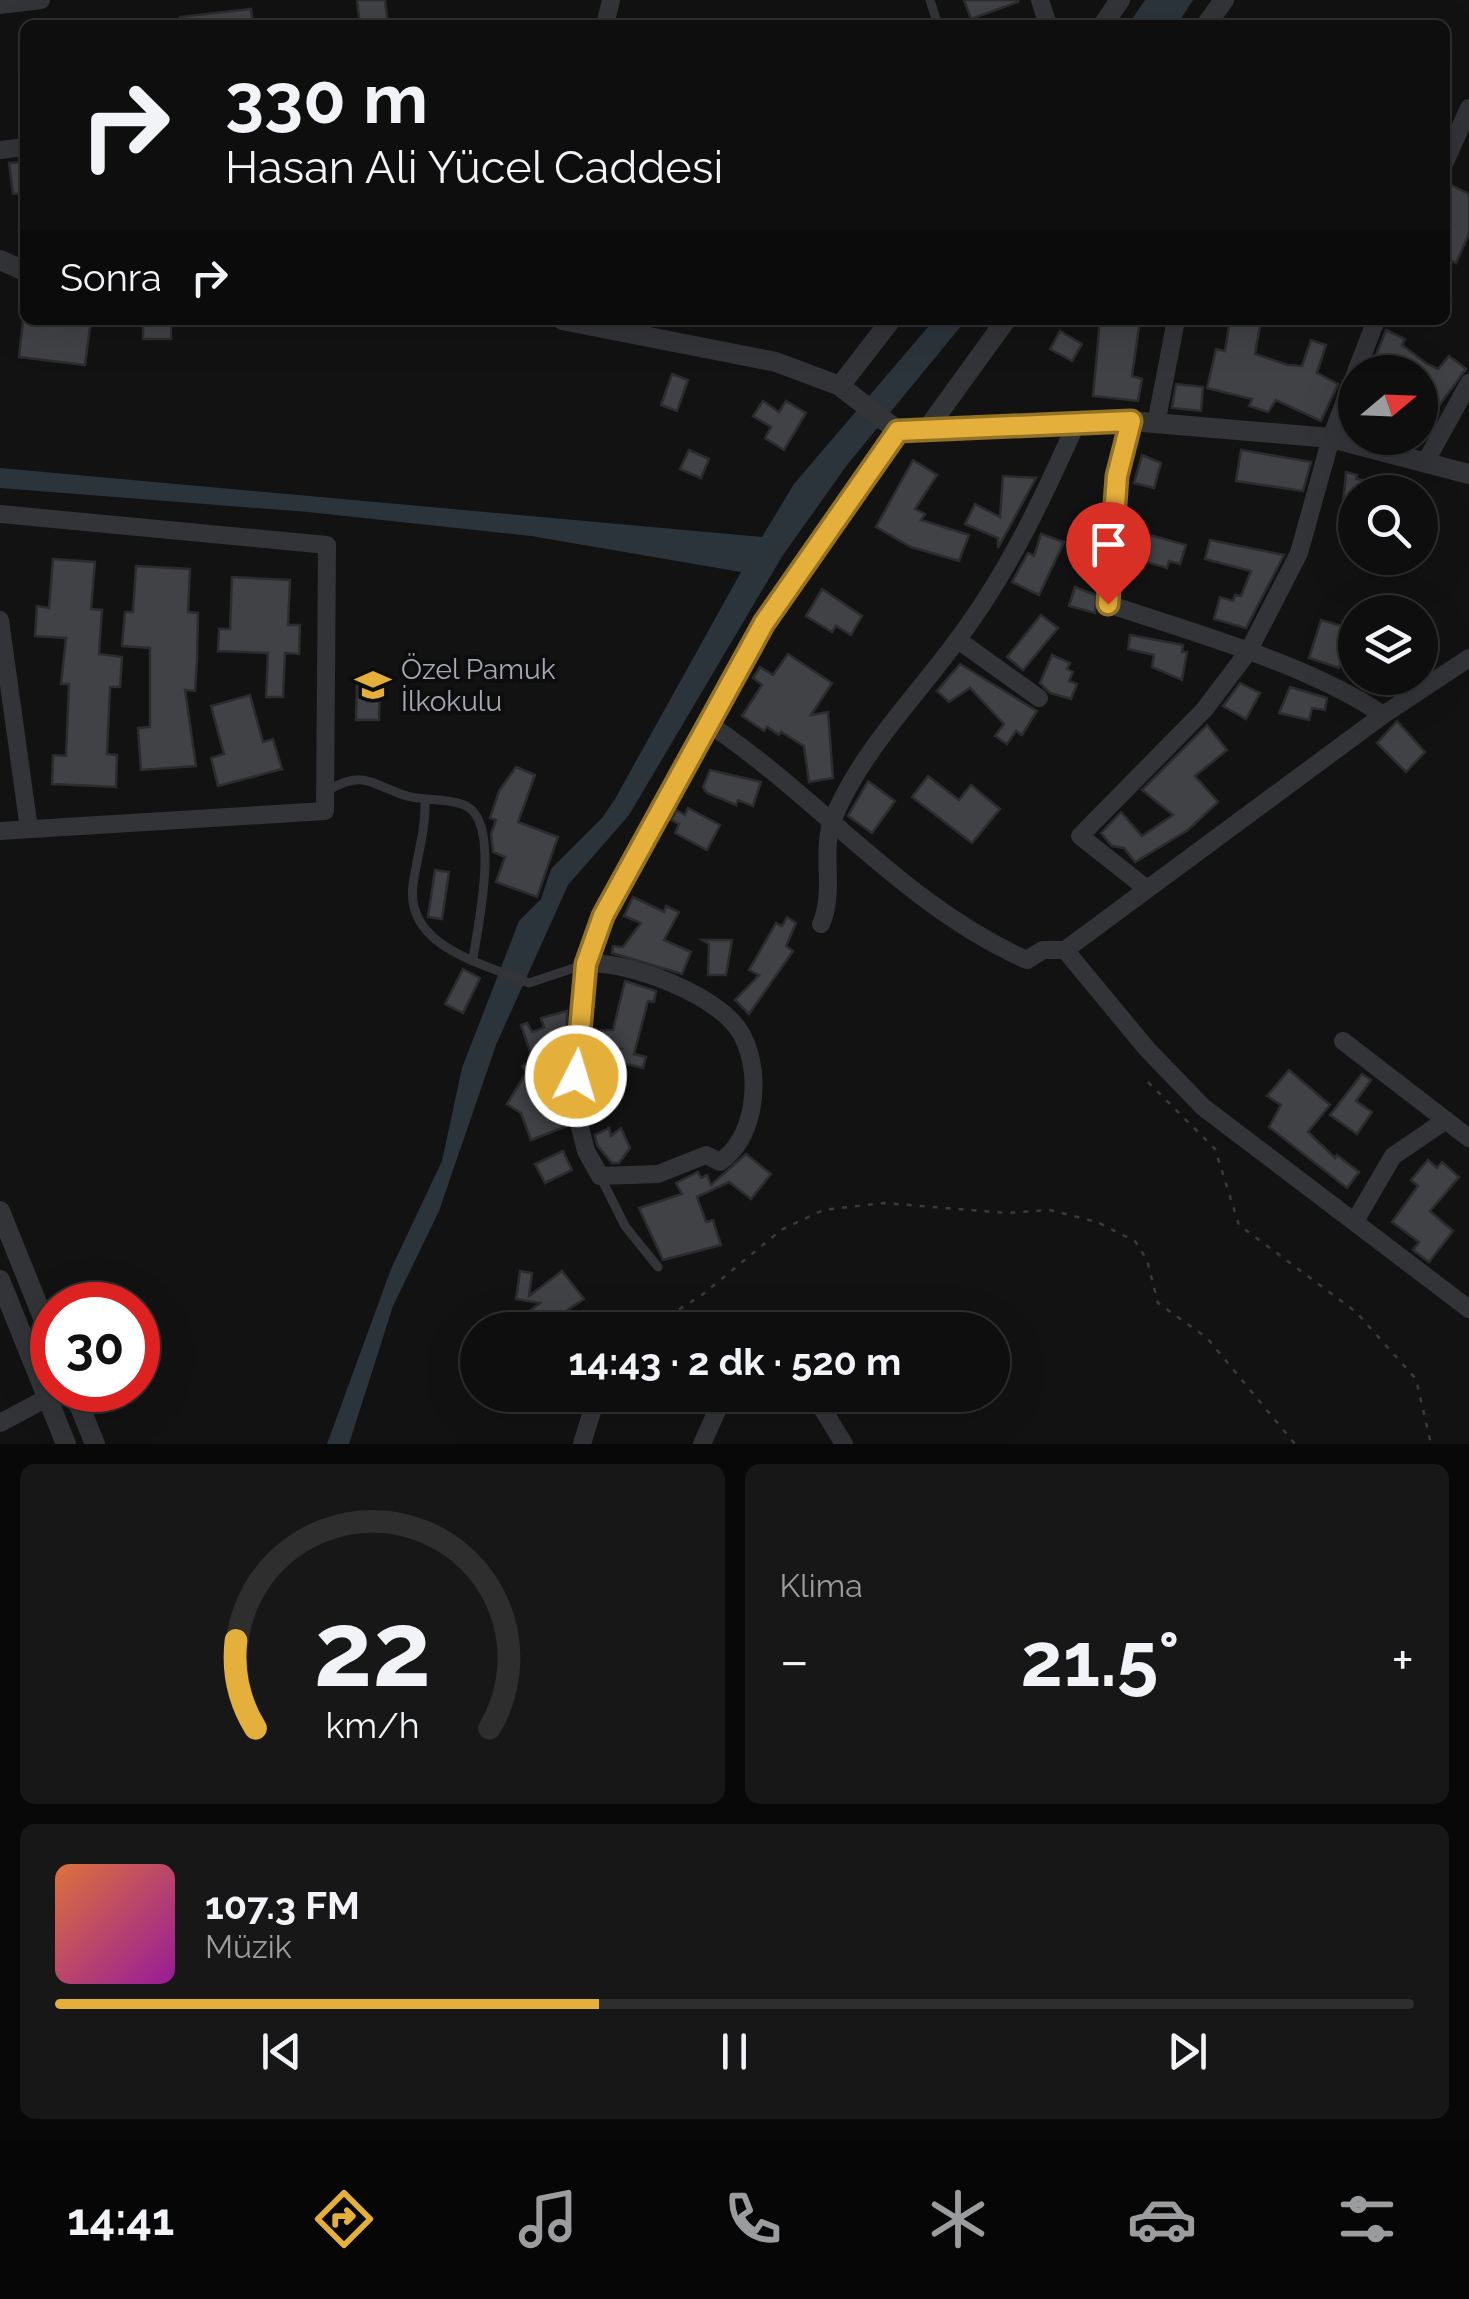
<!DOCTYPE html>
<html lang="tr">
<meta charset="utf-8">
<style>
:root{--surface:#0e0e0e;--page:#171717;--text:#f1f3f6;--muted:#9b9c9e;--line:#2e2e2e;--accent:#e4af3a}
body{margin:0;font-family:Raleway,sans-serif;background:var(--page);color:var(--text);height:100vh;display:flex;flex-direction:column;font-size:38px;white-space:nowrap}
*{box-sizing:border-box;margin:0}
p{font-size:32px;color:var(--muted)}
.icon{flex:none;width:55px;height:55px;fill:none;stroke:currentColor;stroke-width:2;stroke-linecap:round;stroke-linejoin:round}
.map{position:relative;height:1444px;overflow:hidden}
.drawer{display:flex;flex-direction:column;gap:20px;padding:20px;background:#080808;flex:1}
.drawer>*{flex:none}
.guide{position:absolute;left:20px;top:20px;width:1430px;height:305px;border-radius:15px;box-shadow:0 10px 40px #0002,0 0 0 2px var(--line);background:#0e0e0e;color:var(--text);overflow:hidden}
.needle{width:65px;rotate:71deg}
.fabs{position:absolute;left:1338px;top:355px;display:grid;gap:20px}
.fabs a{display:grid;place-items:center;width:100px;height:100px;border-radius:50%;background:var(--surface);box-shadow:0 10px 40px #0002,0 0 0 2px var(--line);font-size:50px}
.speed{position:absolute;left:30px;top:1282px;display:flex;gap:20px;font-size:50px;font-weight:700;text-align:center}
.speed>*{display:grid;place-content:center;width:130px;height:130px;border-radius:50%;background:var(--surface);box-shadow:0 10px 40px #0002,0 0 0 2px var(--line);line-height:1}
.speed .limit{border:15px solid #d22;background:#fff;color:#111}
.pin{position:absolute;display:grid;place-items:center;width:85px;height:85px;color:#fff;margin:-102px -42px;border-radius:50% 50% 50% 0;rotate:-45deg;box-shadow:0 0 10px #0007}
.pin .icon{rotate:45deg}
.me{position:absolute;width:110px;margin:-55px;rotate:5deg;stroke-linejoin:round;filter:drop-shadow(0 0 8px #0008)}
.turn{display:flex;align-items:center;gap:35px;height:210px;padding:0 40px;font-size:45px}
.turn .icon{width:130px;height:130px;stroke-width:2.5}
.turn b{display:block;font-size:70px;line-height:85px}
.then{display:flex;align-items:center;height:95px;padding:0 40px;background:#0003;gap:20px;font-size:38px}
.big{font-size:75px;font-weight:700;line-height:1.1}
.drawer .card{flex:1;display:flex;flex-direction:column;justify-content:center;gap:15px;min-width:0;padding:0 35px;border-radius:15px;background:var(--page)}
.drawer .dial{align-items:center;gap:0}
.dial svg{height:260px;overflow:visible;fill:none;stroke:var(--line);stroke-width:7;stroke-linecap:round;text-anchor:middle}
.dial text{fill:var(--text);stroke:none}
.song{display:flex;align-items:center;gap:30px}
.cover{width:120px;height:120px;border-radius:15px;background:linear-gradient(135deg,hsl(20 70% 55%),hsl(300 70% 35%))}
.played{height:10px;border-radius:5px;background:linear-gradient(90deg,var(--accent) 40%,var(--line) 40%)}
.keys{display:flex;justify-content:space-around;direction:ltr}
.heat{display:flex;justify-content:space-between;align-items:center;font-size:55px;direction:ltr}
.drawer .tiles{flex:1;display:grid;gap:20px;grid-template-columns:1fr 1fr}
.card:last-child{grid-column:span 2}
.trip{position:absolute;left:460px;top:1312px;width:550px;height:100px;border-radius:50px;background:var(--surface);box-shadow:0 10px 40px #0002,0 0 0 2px var(--line);font-weight:700;line-height:100px;text-align:center}
.tabs{display:flex;height:160px;justify-content:space-around;align-items:center;background:#060606;color:var(--muted)}
.tabs .icon{width:70px;height:70px}
.tabs .on{color:var(--accent)}
.tabs b{font-size:45px;color:var(--text)}
.map>svg:first-child{display:block}
</style>
<div class="map">
<svg width="1469" height="1444" viewBox="0 0 1469 1444">
<rect width="100%" height="100%" fill="#121213"/>
<!-- water -->
<g fill="#2c343b">
<path d="M1145,0H1193L1177,25H1128Z"/>
<path d="M934,320H966L847,465L783,555L629,815L568,885L496,1045L439,1211L393,1306L349,1444H327L391,1269L442,1161L462,1068L519,921L541,899L551,869L602,818L615,799L741,572L531,536L308,512L0,488V468L762,537L794,484Z"/>
</g>
<!-- building -->
<g fill="#414246" stroke="#2c2c2f" stroke-width="2.5">
<path d="M357,0H385L388,25H360Z"/>
<path d="M964,0H1018V2L971,19Z"/>
<path d="M251,9L253,25H181L180,17Z"/>
<path d="M25,162V193L13,194L9,163Z"/>
<path d="M1445,182L1469,194V234L1456,263L1445,258Z"/>
<path d="M23,320H91L85,365L19,357Z"/>
<rect x="143" y="320" width="28" height="19"/>
<path d="M1100,320H1140L1132,376L1142,379L1138,401L1093,396Z"/>
<path d="M1230,320H1261L1255,354L1288,365L1302,366L1311,340L1326,345L1317,373L1338,384L1321,421L1276,400L1268,412L1249,406L1252,399L1207,388L1216,349L1225,351Z"/>
<path d="M1386,330L1405,339L1402,345L1427,364L1438,369L1449,356L1466,369L1420,431V372H1387L1395,363L1376,355Z"/>
<path d="M1060,331L1082,344L1072,361L1050,349Z"/>
<path d="M672,374L688,380L677,411L661,405Z"/>
<path d="M1176,384L1203,387L1201,411L1172,408Z"/>
<path d="M763,401L779,412L786,401L806,413L784,450L765,438L771,427L753,416Z"/>
<path d="M689,450L709,459L701,478L680,469Z"/>
<path d="M1241,450L1311,462L1303,491L1236,481Z"/>
<path d="M1142,455L1161,463L1154,488L1134,483Z"/>
<path d="M913,460L937,475L915,509L925,514L921,520L969,535L959,561L911,547L876,527Z"/>
<path d="M1346,472L1357,475L1356,479L1401,485V492H1355V505L1343,504Z"/>
<path d="M1003,476L1036,478L998,548V538L965,524L975,504L1000,517Z"/>
<path d="M1143,533L1186,545L1180,564L1169,561L1167,568L1143,561L1145,554L1132,550L1135,538L1142,540Z"/>
<path d="M1041,534L1064,542L1039,595L1012,582L1028,553L1034,556Z"/>
<path d="M1210,540L1284,555L1246,628L1214,619L1220,597L1233,601L1235,595L1241,596L1251,571L1205,559Z"/>
<path d="M53,559L95,562L91,609L102,610L99,654L122,657L120,687H110L107,754L117,755L116,787L52,784L53,755L66,756L69,684H61L66,638L35,636L37,606L49,608Z"/>
<path d="M136,566L190,569L188,612L198,613L197,660L195,691L185,690L196,766L141,770L138,728L150,727V648L122,646L125,612H133Z"/>
<path d="M232,577L290,580L288,625H300L299,654L285,653L283,697H266L268,653L218,651L219,629H230Z"/>
<path d="M1075,587L1096,595L1095,613L1069,606Z"/>
<path d="M822,589L862,616L851,635L836,626L832,632L806,616Z"/>
<path d="M1041,615L1058,628L1023,670L1007,657Z"/>
<path d="M1321,620L1352,629L1339,668L1309,658Z"/>
<path d="M1130,635L1183,645L1182,652H1187L1182,680L1152,667L1154,655L1128,649Z"/>
<path d="M788,654L832,683L811,715L828,712L833,778L809,782L804,746L781,732L779,735L767,727L764,731L742,716L762,685L753,678L760,667L773,675Z"/>
<path d="M1052,655L1070,663L1067,669L1073,672L1069,681L1077,684L1071,699L1050,693L1040,683Z"/>
<path d="M960,664L1037,711L1022,735L1016,731L1007,744L995,736L1004,724L970,688L949,702L937,691Z"/>
<path d="M357,681H380L379,720H356Z"/>
<path d="M1240,683L1260,693L1246,719L1223,706Z"/>
<path d="M1290,687L1327,698L1325,710L1312,708L1309,720L1279,713Z"/>
<path d="M250,695L263,742L273,739L282,769L218,786L211,758L224,754L211,706Z"/>
<path d="M1397,721L1425,752L1406,772L1377,743Z"/>
<path d="M1207,725L1227,750L1195,776L1218,802L1188,830L1135,862L1124,848L1112,846L1101,833L1121,812L1142,836L1173,815L1142,790Z"/>
<path d="M516,767L535,775L518,822L558,837L537,897L496,882L505,857L493,852L491,834L496,820L490,818L499,791Z"/>
<path d="M710,770L761,782L753,806L738,800L736,805L707,793L703,787Z"/>
<path d="M928,776L959,800L971,785L1000,809L972,843L912,797Z"/>
<path d="M868,781L895,801L872,833L848,816Z"/>
<path d="M688,808L720,825L707,850L675,833L679,824L671,820L676,810L685,815Z"/>
<path d="M435,870L449,872L442,919L428,917Z"/>
<path d="M633,897L664,912L666,906L679,912L664,940L691,952L682,974L612,953L613,946L623,947L641,923L624,916Z"/>
<path d="M787,917L796,923L786,946L793,951L749,1014L735,1000L759,975L749,970L776,923L782,926Z"/>
<path d="M702,940H732L726,975H708L709,944Z"/>
<path d="M463,969L480,978L463,1013L445,1004Z"/>
<path d="M625,981L656,991L654,1002L648,1001L634,1054L646,1057L643,1068L605,1059L621,1089L596,1102L588,1088L593,1075L590,1065L621,1049L598,1044L601,1030H613Z"/>
<path d="M567,1011V1033L537,1043L555,1075L567,1126L531,1140L521,1113L507,1104L526,1073L522,1066L533,1060L521,1025L527,1023L532,1032L538,1030L544,1027L541,1018Z"/>
<path d="M1289,1070L1330,1105L1308,1132L1335,1158L1337,1155L1359,1172L1347,1188L1269,1127L1281,1105L1267,1096Z"/>
<path d="M1362,1074L1371,1080L1356,1101L1372,1112L1357,1134L1330,1115Z"/>
<path d="M609,1128L611,1136L621,1128L630,1148L619,1163H612L597,1145L595,1135Z"/>
<path d="M563,1151L572,1170L545,1183L535,1164Z"/>
<path d="M746,1154L771,1174L751,1199L729,1182L697,1197L706,1222L713,1220L721,1245L663,1260L639,1208L682,1194L676,1183L698,1172L701,1178L707,1175L711,1185Z"/>
<path d="M1428,1160L1437,1168L1442,1162L1459,1177L1430,1211L1453,1231L1429,1262L1413,1250L1419,1242L1392,1222L1418,1186L1411,1180Z"/>
<path d="M520,1271L532,1273L529,1296L562,1271L584,1299L539,1329L527,1313L540,1303L516,1299Z"/>
</g>
<g fill="none" stroke-linecap="round" stroke-linejoin="round">
<!-- path -->
<g stroke="#393b3f" stroke-width="2.5" stroke-dasharray="5 8" stroke-linecap="butt">
<path d="M1148,1082L1215,1149L1239,1225L1356,1312L1416,1379L1431,1444"/>
<path d="M646,1330L702,1295L781,1230L823,1210L884,1203L1007,1213L1050,1210L1097,1222L1135,1241L1147,1260L1158,1303L1207,1338L1295,1444"/>
</g>
<!-- service -->
<g stroke="#333438" stroke-width="9">
<path d="M930,0L938,25"/>
<path d="M327,791C363,769 370,784 407,796C424,801 453,798 468,807C500,827 478,926 473,958"/>
<path d="M425,800C426,831 417,855 413,885C405,948 484,963 529,983L583,965"/>
<path d="M600,1176L625,1226L658,1267"/>
</g>
<!-- minor -->
<g stroke="#333438" stroke-width="18">
<path d="M1040,0L1048,25"/>
<path d="M0,5L41,0"/>
<path d="M605,25L611,0"/>
<path d="M0,150L25,147"/>
<path d="M1445,162L1469,108"/>
<path d="M1356,372L1376,320"/>
<path d="M1131,421L1117,476L1108,604C1194,633 1308,664 1383,715"/>
<path d="M1156,424L1176,320"/>
<path d="M1425,463L1469,383"/>
<path d="M0,514L327,545L325,811L0,831"/>
<path d="M0,620L29,829"/>
<path d="M958,640L1039,698"/>
<path d="M706,722C817,795 904,906 1027,960L1043,950H1065L1383,715L1469,658"/>
<path d="M1147,889L1080,836L1204,710L1248,652L1299,553L1331,438L1355,375"/>
<path d="M821,924C836,891 820,851 833,819C860,753 913,700 955,643C1007,575 1042,500 1077,422"/>
<path d="M1065,950L1147,1049L1203,1107L1469,1309"/>
<path d="M585,963C628,961 721,995 742,1035C754,1058 756,1086 751,1111C746,1132 738,1149 720,1162L706,1155L658,1174L600,1176L586,1151L574,1104L585,963L603,917L764,623L898,431"/>
<path d="M1343,1041L1469,1138"/>
<path d="M1355,1221L1393,1156L1446,1120"/>
<path d="M814,1395L844,1444"/>
<path d="M0,1423L47,1398"/>
<path d="M582,1444L597,1395"/>
<path d="M702,1444L724,1395"/>
</g>
<!-- tertiary -->
<g stroke="#333438" stroke-width="20">
<path d="M1103,25L1120,0"/>
<path d="M1206,25L1224,0"/>
<path d="M0,260L25,271"/>
<path d="M562,320L776,362L840,386L898,431L1131,421L1331,438L1469,474"/>
<path d="M840,386L891,320"/>
<path d="M925,432L1006,320"/>
<path d="M0,1211L52,1340"/>
<path d="M0,1280L66,1444"/>
<path d="M73,1390L95,1444"/>
</g>
</g>
<g fill="none" stroke-linecap="round" stroke-linejoin="round">
<defs>
<path id="route" d="M576,1076L586,964L603,916L764,623L898,431L1131,421L1117,476L1108,604"/>
</defs>
<!-- route casing -->
<use href="#route" stroke="#947226" stroke-width="25"/>
<!-- route -->
<use href="#route" stroke="#e4af3a" stroke-width="18"/>
</g>
<!-- icons -->
<defs>
<symbol id="school-bare" viewBox="-9 -9 18 18"><path d="M0-5L7-2L0 1L-7-2ZM-4 1L0 2.5L4 1V4Q0 6-4 4Z" fill="#e4af3a" stroke="#0d0d0e" stroke-width="2.5" paint-order="stroke"/></symbol>
</defs>
<g fill-rule="evenodd">
<use href="#school-bare" x="348" y="660" width="50" height="50"/>
</g>
<g text-anchor="middle" stroke-width="8" stroke-linejoin="round" paint-order="stroke">
<!-- poi labels -->
<g font-size="28" fill="#a5a9b3" stroke="#0d0d0e" text-anchor="start">
<text x="401" y="679">Özel Pamuk<tspan x="401" dy="32">İlkokulu</tspan></text>
</g>
</g>
</svg>
<div class="fabs">
<a><svg class="needle" viewBox="-14 -14 28 28"><path d="M0-13l5 13h-10z" fill="#e53935"/><path d="M0 13l5-13h-10z" fill="#9b9c9e"/></svg></a>
<a><svg class="icon" aria-label="search" viewBox="0 0 24 24"><circle cx="10" cy="10" r="6"/><path d="M15 15l6 6"/></svg></a>
<a><svg class="icon" aria-label="layers" viewBox="0 0 24 24"><path d="M12 4l9 5-9 5-9-5zM3 14l9 5 9-5"/></svg></a>
</div>
<div class="speed"><div class="limit">30</div></div>
<div class="pin" style="left:1108px;top:604px;background:#d93025"><svg class="icon" aria-label="arrive" viewBox="0 0 24 24"><path d="M6 21V4h12l-3 4 3 4H6"/></svg></div>
<svg class="me" style="left:576px;top:1076px" viewBox="-20 -20 40 40"><circle r="17" fill="#e4af3a" stroke="#fff" stroke-width="3"/><path d="M0-11L8 9 0 5-8 9z" fill="#fff"/></svg>
<div class="trip">14:43 · 2 dk · 520 m</div>
<div class="guide">
<div class="turn"><svg class="icon" aria-label="right" viewBox="0 0 24 24"><path d="M7 20v-9h11M14 6l5 5-5 5"/></svg><div><b>330 m</b>Hasan Ali Yücel Caddesi</div></div>
<div class="then">Sonra<svg class="icon" aria-label="right" viewBox="0 0 24 24"><path d="M7 20v-9h11M14 6l5 5-5 5"/></svg></div>
</div>
</div>
<section class="drawer">
<div class="tiles">
<div class="card dial"><svg viewBox="0 0 100 80">
<path d="M14 69A42 42 0 1 1 86 69"/>
<path d="M14 69A42 42 0 0 1 8 42" stroke="#e4af3a"/>
<text x="50" y="56" font-size="32" font-weight="700">22</text>
<text x="50" y="72" font-size="11">km/h</text>
</svg></div>
<div class="card"><p>Klima</p>
<div class="heat"><a>−</a><b class="big">21.5°</b><a>+</a></div>
</div>
<div class="card">
<div class="song"><i class="cover"></i><div><b>107.3 FM</b><p>Müzik</p></div></div>
<div class="played"></div>
<div class="keys"><svg class="icon" aria-label="previous" viewBox="0 0 24 24"><path d="M18 5L8 12l10 7zM5 5v14"/></svg><svg class="icon" aria-label="pause" viewBox="0 0 24 24"><path d="M8 5v14M16 5v14"/></svg><svg class="icon" aria-label="next" viewBox="0 0 24 24"><path d="M6 5l10 7-10 7zM19 5v14"/></svg></div>
</div>
</div>
</section>
<nav class="tabs">
<b>14:41</b>
<svg class="icon on" aria-label="directions" viewBox="0 0 24 24"><path d="M12 3l9 9-9 9-9-9zM9 14v-3h6M13 9l2 2-2 2"/></svg>
<svg class="icon" aria-label="music" viewBox="0 0 24 24"><path d="M9 18V5l10-2v13"/><circle cx="6" cy="18" r="3"/><circle cx="16" cy="16" r="3"/></svg>
<svg class="icon" aria-label="phone" viewBox="0 0 24 24"><path d="M5 4h4l2 5-3 2q2 4 5 5l2-3 5 2v4C11 20 4 13 5 4z"/></svg>
<svg class="icon" aria-label="climate" viewBox="0 0 24 24"><path d="M12 3v18M4 7l16 10M4 17L20 7"/></svg>
<svg class="icon" aria-label="car" viewBox="0 0 24 24"><path d="M5 17H2v-5l4-1 3-4h7l3 4 3 1v5h-3M9 17h6M6 11h13"/><circle cx="7" cy="17" r="2"/><circle cx="17" cy="17" r="2"/></svg>
<svg class="icon" aria-label="filters" viewBox="0 0 24 24"><path d="M4 7h16M4 17h16"/><circle cx="9" cy="7" r="2"/><circle cx="15" cy="17" r="2"/></svg>
</nav>
